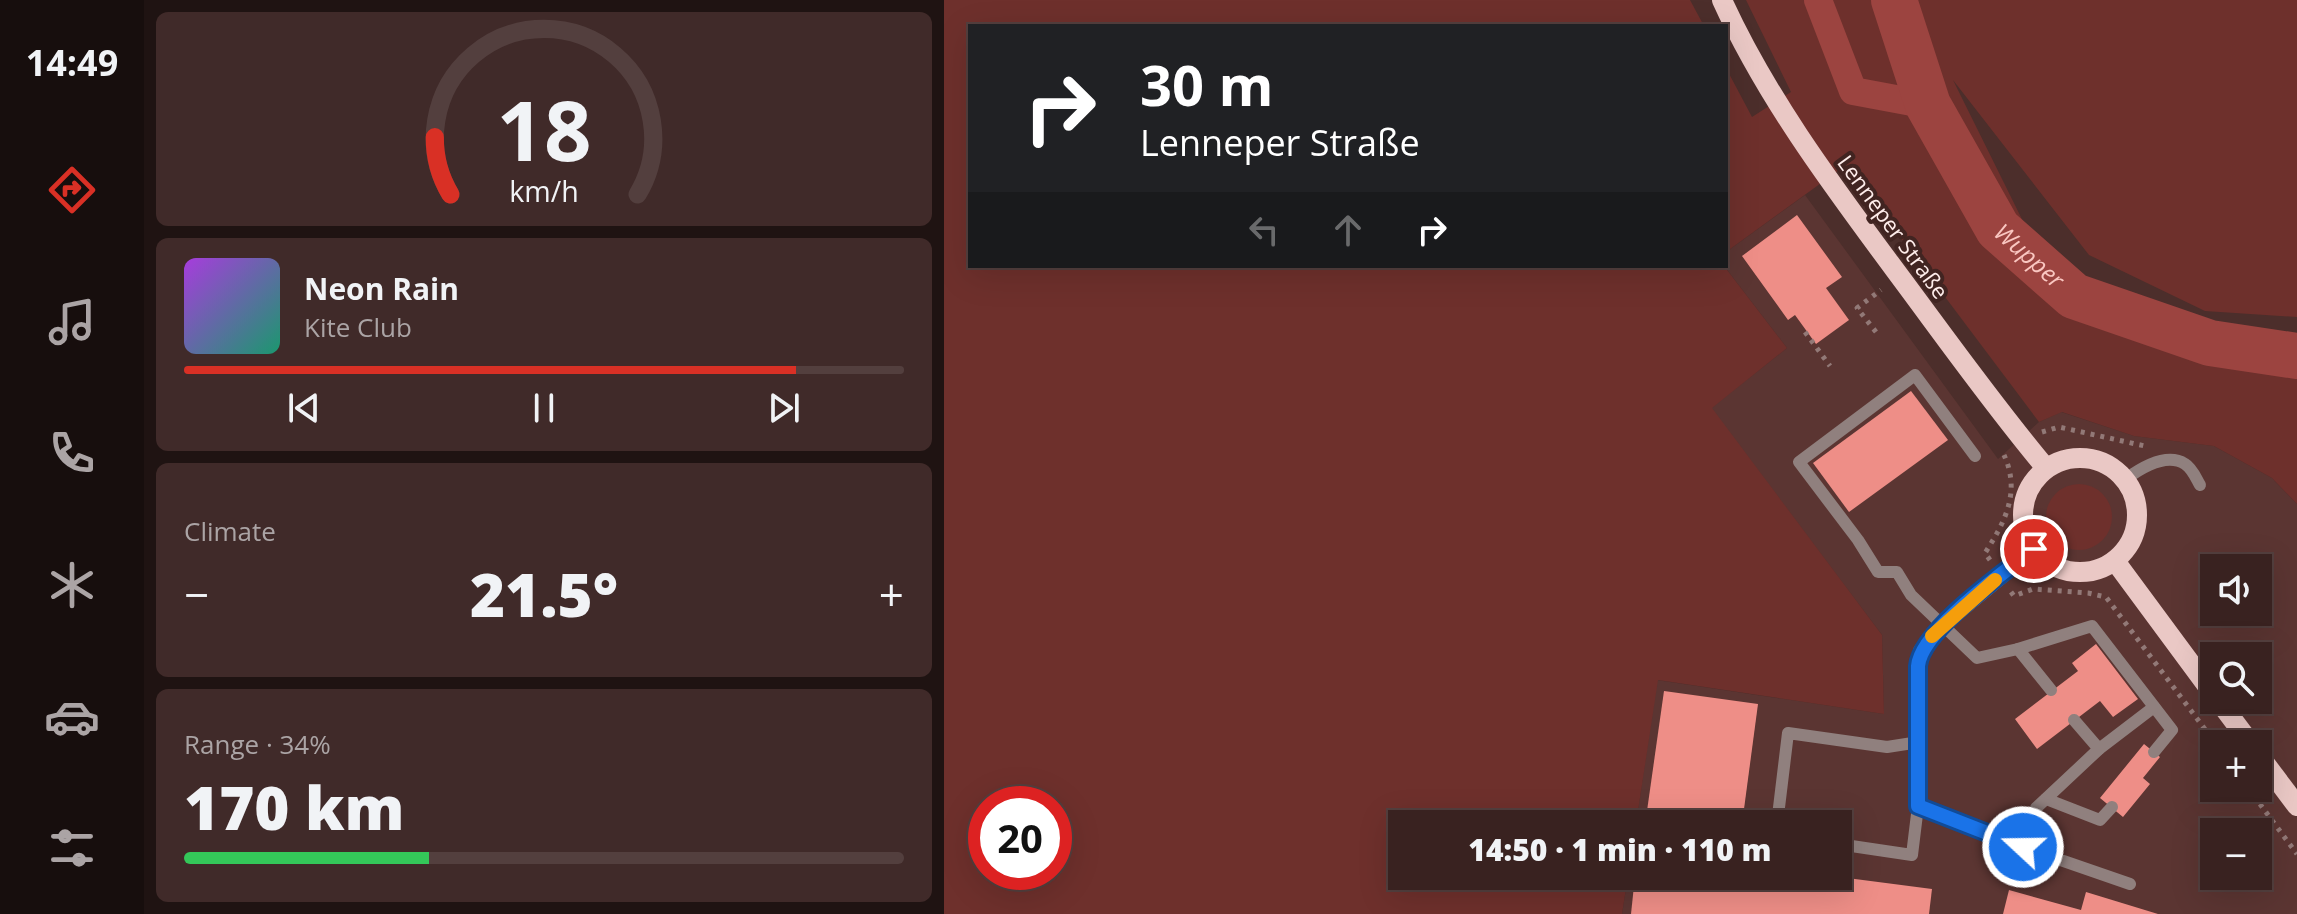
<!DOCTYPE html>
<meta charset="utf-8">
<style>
:root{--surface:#392220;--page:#402a29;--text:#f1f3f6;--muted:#aba4a5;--line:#533f3e;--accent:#d93025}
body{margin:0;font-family:"Open Sans",sans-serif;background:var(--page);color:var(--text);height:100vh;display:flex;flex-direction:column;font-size:30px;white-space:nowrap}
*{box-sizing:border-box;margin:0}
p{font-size:26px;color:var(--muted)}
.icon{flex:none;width:44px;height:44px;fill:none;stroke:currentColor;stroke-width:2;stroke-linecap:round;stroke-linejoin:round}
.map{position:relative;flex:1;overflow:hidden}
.sheet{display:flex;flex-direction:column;gap:12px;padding:12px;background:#1f1312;width:800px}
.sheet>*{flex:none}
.top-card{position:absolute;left:24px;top:24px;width:760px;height:244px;border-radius:0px;box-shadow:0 8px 32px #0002,0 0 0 2px var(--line);background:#202124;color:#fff;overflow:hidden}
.controls{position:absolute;left:1256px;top:554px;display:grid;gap:16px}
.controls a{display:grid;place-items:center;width:72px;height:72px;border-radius:0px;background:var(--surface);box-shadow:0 8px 32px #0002,0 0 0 2px var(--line);font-size:40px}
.speed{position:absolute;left:24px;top:786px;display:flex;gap:16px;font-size:40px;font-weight:700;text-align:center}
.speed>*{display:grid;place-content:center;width:104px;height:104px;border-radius:50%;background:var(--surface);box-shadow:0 8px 32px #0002,0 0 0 2px var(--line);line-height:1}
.speed .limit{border:12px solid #d22;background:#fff;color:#111}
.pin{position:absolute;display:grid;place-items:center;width:68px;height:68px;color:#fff;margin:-34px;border:4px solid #fff;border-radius:50%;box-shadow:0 2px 8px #0007}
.me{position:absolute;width:88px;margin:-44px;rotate:291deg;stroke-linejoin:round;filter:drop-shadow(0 0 6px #0008)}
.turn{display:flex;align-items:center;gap:28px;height:168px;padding:0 40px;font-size:36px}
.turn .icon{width:104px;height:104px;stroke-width:2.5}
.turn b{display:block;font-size:56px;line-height:68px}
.lanes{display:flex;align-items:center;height:76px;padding:0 40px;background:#0003;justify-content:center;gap:40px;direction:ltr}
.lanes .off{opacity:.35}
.big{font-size:60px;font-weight:800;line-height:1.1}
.sheet .card{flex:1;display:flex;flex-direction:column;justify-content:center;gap:12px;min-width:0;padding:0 28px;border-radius:12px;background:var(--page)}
.sheet .dial{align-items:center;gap:0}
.dial svg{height:208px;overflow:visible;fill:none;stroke:var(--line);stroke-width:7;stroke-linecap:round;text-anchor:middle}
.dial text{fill:var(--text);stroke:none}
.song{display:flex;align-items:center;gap:24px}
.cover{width:96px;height:96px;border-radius:12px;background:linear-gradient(135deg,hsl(280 70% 55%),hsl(160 70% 35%))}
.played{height:8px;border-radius:4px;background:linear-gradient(90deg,var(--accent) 85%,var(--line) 85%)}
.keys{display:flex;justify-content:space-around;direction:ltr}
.heat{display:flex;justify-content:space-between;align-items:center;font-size:44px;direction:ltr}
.charge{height:12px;border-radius:6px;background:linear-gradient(90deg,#34c759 34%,var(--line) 0)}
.trip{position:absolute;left:444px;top:810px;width:464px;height:80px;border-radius:0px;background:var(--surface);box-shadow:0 8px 32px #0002,0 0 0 2px var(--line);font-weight:800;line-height:80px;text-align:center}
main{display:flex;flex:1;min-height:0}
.dock{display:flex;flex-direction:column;width:144px;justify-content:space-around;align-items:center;background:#170e0d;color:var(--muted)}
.dock .icon{width:56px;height:56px}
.dock .on{color:var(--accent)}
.dock b{font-size:36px;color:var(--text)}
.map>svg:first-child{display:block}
</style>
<main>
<nav class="dock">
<b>14:49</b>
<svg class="icon on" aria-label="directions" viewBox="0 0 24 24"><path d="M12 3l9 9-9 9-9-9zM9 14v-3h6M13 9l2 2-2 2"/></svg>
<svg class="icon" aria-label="music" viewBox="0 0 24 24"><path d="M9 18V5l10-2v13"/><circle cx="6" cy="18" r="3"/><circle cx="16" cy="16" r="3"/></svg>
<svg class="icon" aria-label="phone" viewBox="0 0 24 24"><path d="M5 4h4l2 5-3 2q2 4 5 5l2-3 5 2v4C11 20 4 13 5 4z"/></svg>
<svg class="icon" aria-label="climate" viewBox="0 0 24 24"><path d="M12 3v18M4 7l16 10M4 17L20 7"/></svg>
<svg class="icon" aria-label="car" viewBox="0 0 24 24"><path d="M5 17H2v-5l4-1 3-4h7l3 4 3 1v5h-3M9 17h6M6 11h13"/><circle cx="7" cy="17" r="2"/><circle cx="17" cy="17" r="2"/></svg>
<svg class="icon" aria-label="filters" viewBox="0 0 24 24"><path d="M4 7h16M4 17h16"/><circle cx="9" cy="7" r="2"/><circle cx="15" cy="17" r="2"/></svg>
</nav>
<section class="sheet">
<div class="card dial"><svg viewBox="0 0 100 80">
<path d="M14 69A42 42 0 1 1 86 69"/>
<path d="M14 69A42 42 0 0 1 8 47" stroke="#d93025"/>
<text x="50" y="56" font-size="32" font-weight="700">18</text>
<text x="50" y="72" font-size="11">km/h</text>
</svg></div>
<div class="card">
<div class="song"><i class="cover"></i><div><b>Neon Rain</b><p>Kite Club</p></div></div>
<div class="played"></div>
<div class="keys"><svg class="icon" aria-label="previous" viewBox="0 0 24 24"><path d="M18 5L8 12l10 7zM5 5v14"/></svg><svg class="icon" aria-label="pause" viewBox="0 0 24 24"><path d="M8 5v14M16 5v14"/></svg><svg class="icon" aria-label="next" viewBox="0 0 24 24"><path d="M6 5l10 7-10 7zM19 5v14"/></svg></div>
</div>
<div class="card"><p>Climate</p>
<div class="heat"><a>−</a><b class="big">21.5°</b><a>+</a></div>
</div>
<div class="card"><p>Range · 34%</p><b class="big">170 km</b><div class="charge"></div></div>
</section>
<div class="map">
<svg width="1353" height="914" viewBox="0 0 1353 914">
<rect width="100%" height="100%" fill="#4c2e2b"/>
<!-- built -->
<path fill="#5b3532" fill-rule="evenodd" d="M861,195L1054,459L1095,422L1117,412L1190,436L1270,446L1328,478L1353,504V785L1344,794L1353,807V914H678L684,876H894V824H692L713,680L940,714L938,635L767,408L843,348L780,266H782V252ZM1270,568H1314V612H1270ZM1270,656H1314V700H1270ZM1270,744H1314V788H1270ZM1270,832H1314V876H1270Z"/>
<!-- green -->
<g fill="#6e302c" fill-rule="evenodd">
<path d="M0,0H746L760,26H26V266H780L843,348L768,408L938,635L940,714L714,680L692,824H458V876H684L678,914H0ZM110,804V872H42V804Z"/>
<path d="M802,0H1353V317L1261,311L1145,255L1009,80L1122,308L1284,350L1353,355V504L1328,478L1270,446L1190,436L1118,412L1095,422L902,165L782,252V68L808,117L847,92Z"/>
<circle cx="1135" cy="517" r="33"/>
</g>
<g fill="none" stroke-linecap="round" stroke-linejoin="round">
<!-- canal -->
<path stroke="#9c4440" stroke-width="28" d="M874,0L909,91L984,105"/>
<!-- river -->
<path stroke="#9c4440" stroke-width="46" id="s1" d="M950,0L984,105L1054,229L1130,296L1266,343L1353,356"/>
</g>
<!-- building -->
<g fill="#ee8e87">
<path d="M853,215L898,277L882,288L905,320L872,344L851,315L844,320L798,256Z"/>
<path d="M967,391L1004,440L905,512L869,463Z"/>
<path d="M1152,644L1194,699L1169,717L1156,701L1093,749L1071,719L1134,671L1128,663Z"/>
<path d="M720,691L814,704L798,824H744L702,818Z"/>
<path d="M1200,744L1216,757L1199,778L1206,784L1179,817L1156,798Z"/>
<path d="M691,876H888L988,889L985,914H687Z"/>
<path d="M1065,890L1137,910L1142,892L1214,914H1059Z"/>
</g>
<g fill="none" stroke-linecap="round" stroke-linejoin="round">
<!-- path -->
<g stroke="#927977" stroke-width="5" stroke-dasharray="4 6" stroke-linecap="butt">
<path d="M861,332L886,366"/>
<path d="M932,332L913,308L937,290"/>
<path d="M1098,432L1115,427L1201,446"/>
<path d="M1046,560L1041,553C1061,522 1077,492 1060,455"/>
<path d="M1067,592L1070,596L1089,589L1144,593L1162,597L1272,744"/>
<path d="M1304,788L1353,854"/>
</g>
<!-- lane -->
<g stroke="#90807e" stroke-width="12">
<path d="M1031,456L971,375L855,462L914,540L934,572H953L967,595L1033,658L1074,649L1107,690"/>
<path d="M1182,479C1197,468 1222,452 1241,464C1248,468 1252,478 1256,485"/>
<path d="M1074,649L1148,626L1228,730L1210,752"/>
<path d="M1155,749L1210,707"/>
<path d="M1102,799L1156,820L1168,807"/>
<path d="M833,824L844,733L943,747L975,742"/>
<path d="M894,844L968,855L974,806L1079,847L1092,808L1155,749L1130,720"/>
<path d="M1079,847L1186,884"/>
</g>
<!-- street -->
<path stroke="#90807e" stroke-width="16" d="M974,806V680L977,651L998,625L1090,549"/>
<!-- primary -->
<g stroke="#eac8c5" stroke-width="20">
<path d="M778,0C822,97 888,185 951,270C1001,337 1049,405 1102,468"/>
<circle cx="1136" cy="515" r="57"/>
<path d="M1171,561L1270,695"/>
<path d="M1274,700L1307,744"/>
<path d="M1314,754L1353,806"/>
</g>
</g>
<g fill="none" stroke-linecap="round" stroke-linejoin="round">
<defs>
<path id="route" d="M1079,847L974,806V666C977,630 1061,572 1090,549"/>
</defs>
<!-- route casing -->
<use href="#route" stroke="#114b97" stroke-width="20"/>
<!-- route -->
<use href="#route" stroke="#1a73e8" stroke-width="14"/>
<!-- slow -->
<path stroke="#f59e0b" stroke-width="14" d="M988,636L1051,580"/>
</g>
<g text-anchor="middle" stroke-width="8" stroke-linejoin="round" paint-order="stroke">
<!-- street labels -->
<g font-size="22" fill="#feedeb" stroke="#412421">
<text transform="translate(949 227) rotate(54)" y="8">Lenneper Straße</text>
</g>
<!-- water labels -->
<g font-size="24" font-style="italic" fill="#fac7c1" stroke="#412421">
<text dy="8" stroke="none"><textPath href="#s1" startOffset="294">Wupper</textPath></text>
</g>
</g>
</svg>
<div class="controls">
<a><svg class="icon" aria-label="sound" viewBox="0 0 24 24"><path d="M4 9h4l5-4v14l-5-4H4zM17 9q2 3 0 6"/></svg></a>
<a><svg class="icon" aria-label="search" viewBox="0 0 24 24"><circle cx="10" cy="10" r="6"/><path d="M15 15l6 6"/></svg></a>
<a>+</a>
<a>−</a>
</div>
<div class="speed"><div class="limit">20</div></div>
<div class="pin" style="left:1090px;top:549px;background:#d93025"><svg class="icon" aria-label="arrive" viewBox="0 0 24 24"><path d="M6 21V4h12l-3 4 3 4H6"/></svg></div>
<svg class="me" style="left:1079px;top:847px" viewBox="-20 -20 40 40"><circle r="17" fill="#1a73e8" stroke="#fff" stroke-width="3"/><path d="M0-11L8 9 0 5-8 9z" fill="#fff"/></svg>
<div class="trip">14:50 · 1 min · 110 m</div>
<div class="top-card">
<div class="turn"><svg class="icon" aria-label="right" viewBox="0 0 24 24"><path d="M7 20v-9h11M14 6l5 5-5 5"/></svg><div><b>30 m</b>Lenneper Straße</div></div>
<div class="lanes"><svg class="icon off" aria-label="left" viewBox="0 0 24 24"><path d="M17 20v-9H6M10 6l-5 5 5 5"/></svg><svg class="icon off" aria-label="ahead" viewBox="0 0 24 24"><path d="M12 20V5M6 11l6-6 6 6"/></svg><svg class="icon" aria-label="right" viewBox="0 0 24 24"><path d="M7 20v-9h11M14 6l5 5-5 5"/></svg></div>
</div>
</div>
</main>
